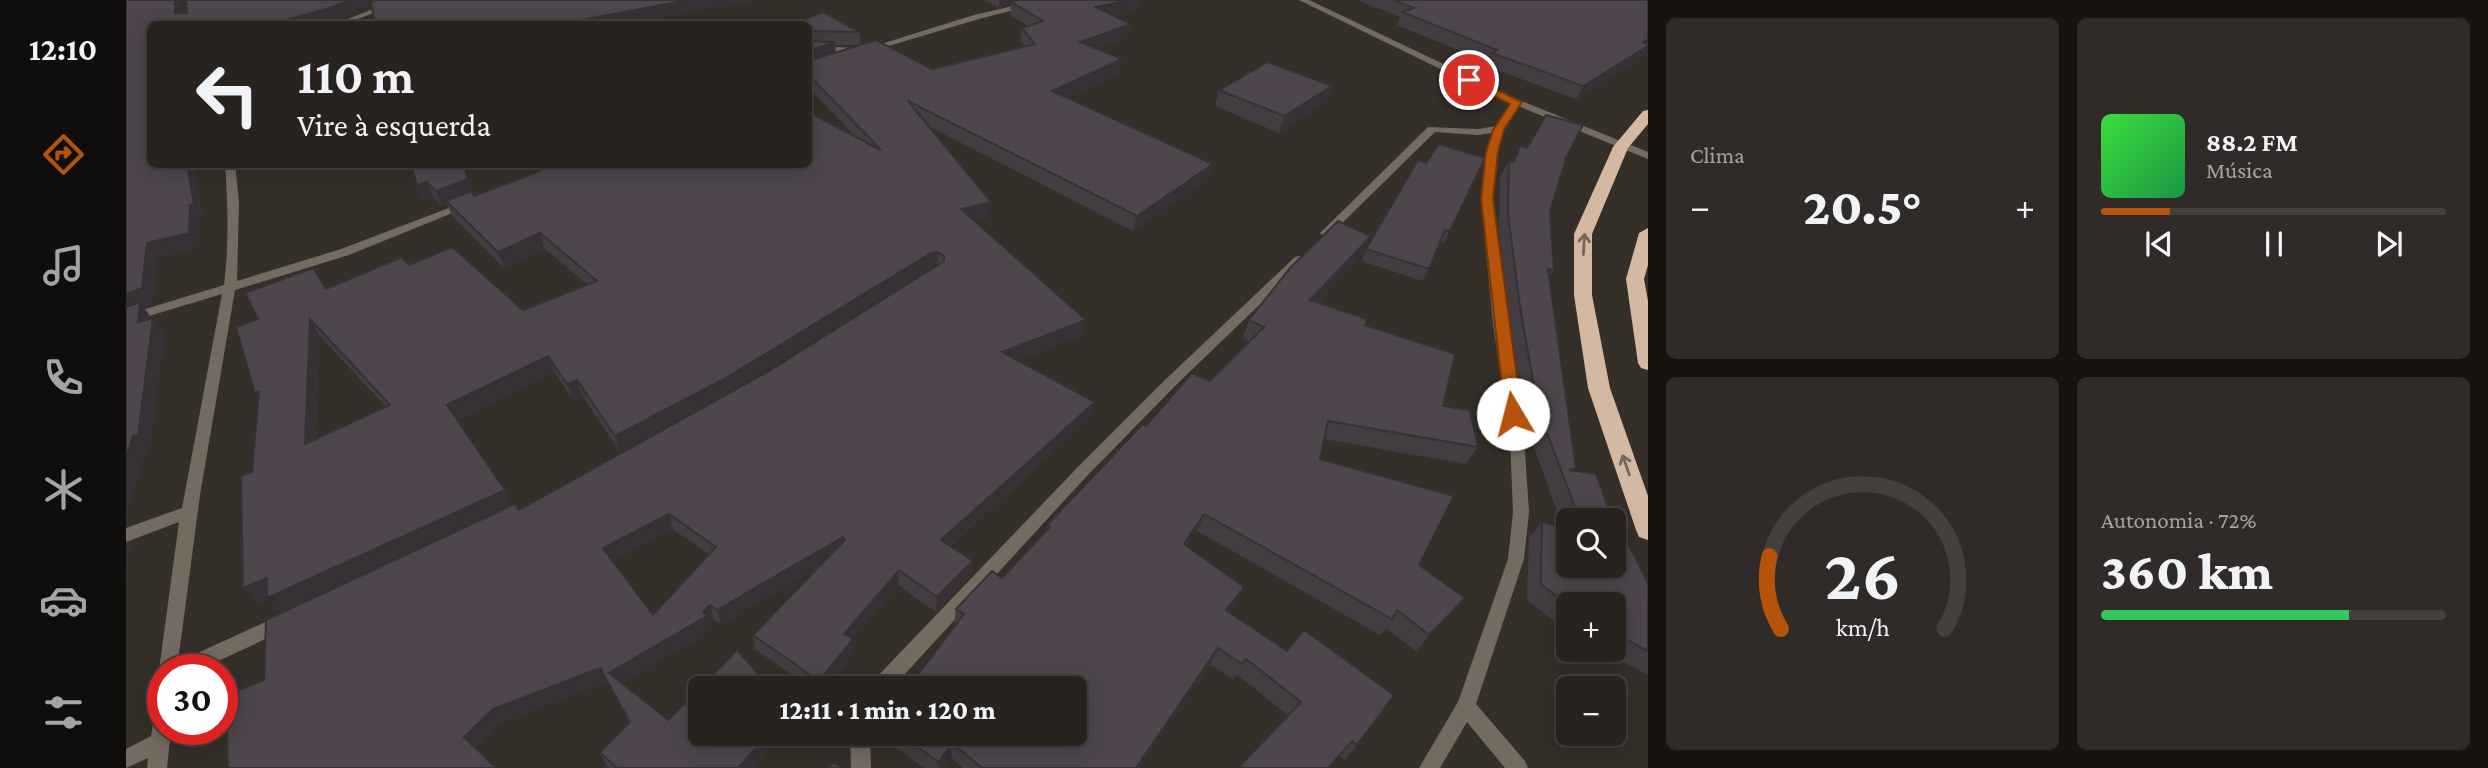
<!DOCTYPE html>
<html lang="pt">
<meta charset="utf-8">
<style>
:root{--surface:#28231f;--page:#302b28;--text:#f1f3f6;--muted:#a5a4a4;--line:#44403d;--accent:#b45309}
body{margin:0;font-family:"Crimson Pro",serif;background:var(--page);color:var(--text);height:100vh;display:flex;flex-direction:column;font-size:26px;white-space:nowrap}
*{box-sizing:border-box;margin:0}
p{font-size:23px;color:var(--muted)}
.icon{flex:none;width:38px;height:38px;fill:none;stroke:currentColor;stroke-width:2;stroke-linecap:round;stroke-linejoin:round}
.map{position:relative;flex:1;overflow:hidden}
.drawer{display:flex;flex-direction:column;gap:18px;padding:18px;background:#161311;width:840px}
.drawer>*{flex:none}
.banner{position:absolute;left:21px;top:21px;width:665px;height:147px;border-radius:10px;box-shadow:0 4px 18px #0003,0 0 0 2px var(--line);background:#28231f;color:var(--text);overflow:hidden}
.fabs{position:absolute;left:1430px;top:508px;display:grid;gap:14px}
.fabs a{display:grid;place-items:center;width:70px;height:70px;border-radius:10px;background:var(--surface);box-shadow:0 4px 18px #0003,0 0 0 2px var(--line);font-size:35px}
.speed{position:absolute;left:21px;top:654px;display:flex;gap:14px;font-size:35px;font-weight:700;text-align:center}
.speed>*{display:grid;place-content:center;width:91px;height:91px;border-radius:50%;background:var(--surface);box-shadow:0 4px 18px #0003,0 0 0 2px var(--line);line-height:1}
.speed .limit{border:10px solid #d22;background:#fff;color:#111}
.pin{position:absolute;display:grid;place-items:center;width:60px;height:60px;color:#fff;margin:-30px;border:4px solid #fff;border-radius:50%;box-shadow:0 2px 7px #0007}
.me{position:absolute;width:77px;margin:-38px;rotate:352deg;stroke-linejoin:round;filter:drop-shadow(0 0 5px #0008)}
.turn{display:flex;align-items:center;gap:24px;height:147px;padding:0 35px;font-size:32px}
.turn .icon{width:91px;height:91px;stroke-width:2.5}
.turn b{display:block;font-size:49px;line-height:60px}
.big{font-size:52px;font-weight:800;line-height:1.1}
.drawer .card{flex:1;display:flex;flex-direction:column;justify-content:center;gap:10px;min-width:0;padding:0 24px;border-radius:10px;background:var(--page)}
.drawer .dial{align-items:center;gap:0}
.dial svg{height:182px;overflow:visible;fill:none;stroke:var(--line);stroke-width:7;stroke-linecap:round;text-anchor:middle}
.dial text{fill:var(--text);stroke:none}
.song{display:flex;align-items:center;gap:21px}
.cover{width:84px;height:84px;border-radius:10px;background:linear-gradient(135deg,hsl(120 70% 55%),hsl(140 70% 35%))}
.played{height:7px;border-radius:4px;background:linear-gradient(90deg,var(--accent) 20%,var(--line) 20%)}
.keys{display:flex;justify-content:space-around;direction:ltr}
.heat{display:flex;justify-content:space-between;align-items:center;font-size:38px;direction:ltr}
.charge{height:10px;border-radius:5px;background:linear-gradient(90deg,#34c759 72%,var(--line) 0)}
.drawer .tiles{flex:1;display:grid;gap:18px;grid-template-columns:repeat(2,1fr)}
.trip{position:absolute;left:562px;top:676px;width:399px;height:70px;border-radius:10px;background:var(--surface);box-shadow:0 4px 18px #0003,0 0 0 2px var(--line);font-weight:800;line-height:70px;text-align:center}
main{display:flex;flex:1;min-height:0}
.menu{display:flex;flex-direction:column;width:126px;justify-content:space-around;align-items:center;background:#100e0c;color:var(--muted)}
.menu .icon{width:49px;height:49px}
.menu .selected{color:var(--accent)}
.menu b{font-size:32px;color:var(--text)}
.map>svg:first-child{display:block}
</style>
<main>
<nav class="menu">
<b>12:10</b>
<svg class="icon selected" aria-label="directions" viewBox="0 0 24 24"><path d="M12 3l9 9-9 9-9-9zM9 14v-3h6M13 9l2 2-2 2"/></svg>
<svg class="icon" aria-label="music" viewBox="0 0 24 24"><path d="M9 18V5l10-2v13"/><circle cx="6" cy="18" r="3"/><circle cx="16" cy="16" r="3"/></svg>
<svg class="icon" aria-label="phone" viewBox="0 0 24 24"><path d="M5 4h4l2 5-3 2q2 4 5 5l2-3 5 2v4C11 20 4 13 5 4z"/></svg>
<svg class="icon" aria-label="climate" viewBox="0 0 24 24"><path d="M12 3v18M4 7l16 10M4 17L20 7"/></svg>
<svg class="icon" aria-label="car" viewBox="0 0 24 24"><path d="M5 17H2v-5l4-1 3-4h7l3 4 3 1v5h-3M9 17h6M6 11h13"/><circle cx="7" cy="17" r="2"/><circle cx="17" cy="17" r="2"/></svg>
<svg class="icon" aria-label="filters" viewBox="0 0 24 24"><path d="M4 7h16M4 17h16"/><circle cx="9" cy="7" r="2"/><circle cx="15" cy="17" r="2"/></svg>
</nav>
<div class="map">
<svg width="1522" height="768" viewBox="0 0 1522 768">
<rect width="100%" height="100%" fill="#352f29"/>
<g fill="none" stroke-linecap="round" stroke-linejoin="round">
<!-- lane -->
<path fill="#756a60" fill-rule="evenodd" d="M682,46L733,48L737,51L733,54L682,52Z"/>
<!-- street -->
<g fill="#756a60" fill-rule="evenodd">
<path d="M270,0H281L219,24H209Z"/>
<path d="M913,0H928L853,19L746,51L739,49L848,15Z"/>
<path d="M1173,0H1183L1393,100L1522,152V159L1392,106L1378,129L1371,152L1367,199L1381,324L1398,437L1403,512L1398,559L1350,704L1399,761L1402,768H1379L1341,722L1314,768H1293L1332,702L1382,559L1387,512L1384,437L1367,324L1355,199L1361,152L1367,133L1352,135L1309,132L1204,235H1196L1194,233L1302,127L1352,129L1370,126L1384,103Z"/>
<path d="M99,164H109L113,202L111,281L215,249L336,203H344L346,205L223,255L109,290L74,495L52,662L157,614L163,616L166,622L163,628L73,670H37V677L33,670L53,522L0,542V528L56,508L96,294L0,323V315L98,285C103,245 102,205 99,164Z"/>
<path d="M1173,256L1177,257L1179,260L1177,263L1050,385L959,478L766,688H744L746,682L949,470L1040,379L1169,257Z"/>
<path d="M37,702V730H45L41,768H21L22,758L0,768V749L25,736L30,705Z"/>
<path d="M724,733H744L745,768H725Z"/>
</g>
<!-- highway -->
<g fill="#d4b8a2" fill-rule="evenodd">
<path d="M1522,110V124L1502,148L1466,234V295L1484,388L1522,496V540L1513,537L1510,530L1462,388L1448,295V234L1487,147L1517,111Z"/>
<path d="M1522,228V265L1518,279L1522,301V370L1515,368L1512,363L1500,279L1513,233Z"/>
</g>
</g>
<!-- wall -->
<g fill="#433c41" fill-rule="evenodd">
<path d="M859,0H1014L1012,10L988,16L1005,24L1003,38L971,49L996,59L993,73L941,98L1087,164L1083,179L1007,231L802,126L863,218L848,221L960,320L957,335L892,361L969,402L965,417L824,546L845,576L810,612L772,585L727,639V654L701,688H685L629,649L627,635L693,567L595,625L587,619L583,624L585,631L496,683L542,720L658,733L627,768H483L480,765L474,752L503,723L481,682L376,723L138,680L393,510L645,370L805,269L494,452L456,395L447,400L428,371L331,420L379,490L386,505L154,613L141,599L131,603L126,472L132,398V319L200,289L283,265L397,310L461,284L418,248L378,268L326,216L321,204L316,206L307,197L297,200L291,185L285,164L348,196L413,172L412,169L411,170L408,164H682L729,136L682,87V24L734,32L735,44L806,69L899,46L894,41L896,28L902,26L884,15L885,5L873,8ZM709,45H733L709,53ZM193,335L260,407L190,439ZM547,529L583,555L527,615L487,561Z"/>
<path d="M1231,0H1522L1517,57L1450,99L1360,66L1362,62L1271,25L1274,17Z"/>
<path d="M1206,86L1201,102L1153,133L1089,106L1093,90Z"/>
<path d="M1394,146L1440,158L1424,212L1428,270L1423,277L1450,468L1448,471L1487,520H1442V565L1497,545L1522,583V675L1473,649H1488V604H1442V632L1401,600L1403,538L1416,522L1437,528L1400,425L1384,324L1373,230L1374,176L1383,161L1386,162Z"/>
<path d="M1292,160L1324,231L1318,243L1315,242L1303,269L1297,281L1235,261L1240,249Z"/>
<path d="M1237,253L1191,303L1239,325L1317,406L1352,447L1340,464L1198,439L1194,459L1293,565L1339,598L1325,614L1290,651L1260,628L1254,635L1071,531L1061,546L1110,603L1103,612L1231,745L1219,760L1213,756L1203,768H1113L1162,715L1111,675L1107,680L1084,664L1013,768H837L825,757L817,768H799L755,738V733H948L828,625L830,609L876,578L920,531L921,525L1020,426L1084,381L1123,341L1117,338L1123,320Z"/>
</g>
<!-- shaded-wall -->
<g fill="#373135">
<path d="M49,0H55L56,24L49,13Z"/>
<path d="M224,0H263L209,21L197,24H147Z"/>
<path d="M563,0H634L504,24H433Z"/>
<path d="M873,0H904L885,2V5L873,8Z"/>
<path d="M1003,0H1014L1012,10L968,20L970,7Z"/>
<path d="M1005,24L1003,38L952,55L954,42Z"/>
<path d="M1522,39V49L1517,57L1450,99L1457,86Z"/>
<path d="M709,42L710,56L682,65V51Z"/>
<path d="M996,59L993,73L924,106L926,91Z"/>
<path d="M1206,86L1201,102L1153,133L1158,116Z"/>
<path d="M61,164H67L78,219L74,220L73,248L32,258L27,304L18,307L25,318L23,337L0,314V294L21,243Z"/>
<path d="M337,164L348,194L320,201L321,204L316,206L310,191Z"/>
<path d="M1087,164L1083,179L1007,231L1011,216Z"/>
<path d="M301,182L307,197L297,200L291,185Z"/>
<path d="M865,202L863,218L834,224L835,209Z"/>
<path d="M414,233L418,248L378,268L372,252Z"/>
<path d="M1245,236L1237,253L1176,318L1184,300Z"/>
<path d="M812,252L811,268L805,269L601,394L494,452L489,436L805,253Z"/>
<path d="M27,318L39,333L25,451L21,452L0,519V458Z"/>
<path d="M184,319L193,335L189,459L179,444Z"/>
<path d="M960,320L957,335L874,368L876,352Z"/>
<path d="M422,356L428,371L328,421L321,405Z"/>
<path d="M451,380L456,395L447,400L441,384Z"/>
<path d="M969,402L965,417L813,555L815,540Z"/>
<path d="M379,490L386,505L154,613L141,599L131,603L117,588L141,578Z"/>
<path d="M543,514L547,529L483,563L477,548Z"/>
<path d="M1078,514L1071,531L1052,561L1058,544Z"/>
<path d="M717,537L718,552L595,625L591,610Z"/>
<path d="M0,541L5,546L0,580Z"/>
<path d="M847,561L845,576L810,612L811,597Z"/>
<path d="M773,570L772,585L727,639V654L701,688H694L693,681L718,634Z"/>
<path d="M1118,587L1110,603L1092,627L1100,610Z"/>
<path d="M1339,598L1325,614L1290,651L1303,635Z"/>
<path d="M584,605L587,619L583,624L585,631L490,687L483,673L577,612Z"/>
<path d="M1092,648L1084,664L1013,768H1010Z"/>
<path d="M474,668L481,682L376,723L348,750L338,737L367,709Z"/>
<path d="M643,733H658L627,768H612Z"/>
<path d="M826,743L825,757L817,768H812L813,762Z"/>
</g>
<!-- building -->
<g fill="#4e464c" stroke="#373135" stroke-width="2" fill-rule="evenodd">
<path d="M0,0H49V13H61L60,0H224L203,8L147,24H24V164H61L68,204L64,205L63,233L21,243L16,288L0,294Z"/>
<path d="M250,0H563L433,24H249L245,2Z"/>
<path d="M891,0H1003L970,7L1005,24L954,42L996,59L926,91L1087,164L1011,216L782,101L865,202L835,209L960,320L876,352L969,402L815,540L847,561L811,597L773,570L718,634L727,639L693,681L627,635L719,540L717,537L591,610L584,605L577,612L581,616L483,673L542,720L574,688V733H643L612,768H491L474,752L504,722L474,668L367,709L338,737L370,768H102L100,695L138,680L140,620L389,504L393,510L645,370L818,261V256L812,252L805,253L598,379L489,436L451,380L441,384L422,356L321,405L379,490L141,598V578L117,588L115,476L126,472L133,392L129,393L110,327L132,319L119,293L187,268L200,289L276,257L283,265L326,247L397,310L471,281L414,233L372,252L320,201L346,191L348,196L414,171L411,165L412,164H682V112L755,150L682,74V61L750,40L806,69L909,44L896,28L917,21L885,2ZM184,319L264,405L179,444ZM543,514L590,547L527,615L477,548Z"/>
<path d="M1267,0H1522V39L1517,42L1522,44V46L1457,86L1366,53L1371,50L1276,12L1288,8Z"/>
<path d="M697,12L734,32L682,31V24H667Z"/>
<path d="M682,41L709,42L682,51Z"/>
<path d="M1142,62L1206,86L1158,116L1093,90Z"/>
<path d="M1420,115L1457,125L1440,158L1424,212L1428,270L1422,269L1450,468L1443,470L1470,474L1487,520H1454L1412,409L1394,307L1382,214L1383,161L1388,162L1394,146L1401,148Z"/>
<path d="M1313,144L1359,158L1324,231L1319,230L1303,269L1240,249L1292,160L1300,163Z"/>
<path d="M285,164H337L342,179L310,191L301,182L291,185Z"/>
<path d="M1212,221L1245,236L1184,300L1241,319L1239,325L1329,354L1317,406L1344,410L1352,447L1202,421L1194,459L1328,496L1293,565L1339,598L1303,635L1271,610L1266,619L1078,514L1058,544L1118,587L1100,610L1161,651L1178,630L1268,695L1231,745L1226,741L1202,768H1116L1114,766L1175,702L1120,659L1116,664L1092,648L1010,768H856L826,743L813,762L771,733H948V688H782L838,614L830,609L866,571L876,578L924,527L921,525L1017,424L1020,426L1066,373L1084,381L1138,327L1123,320L1164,268Z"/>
<path d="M14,302L12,322L27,318L12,435L7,436L0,458V307Z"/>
<path d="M1488,520L1497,545L1504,547L1522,583V651L1488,633V604H1442V605L1415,584L1416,522L1442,529V565H1488Z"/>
<path d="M611,650L644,688H574Z"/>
<path d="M709,762L714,768H701Z"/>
</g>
<!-- one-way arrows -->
<defs><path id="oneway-shaft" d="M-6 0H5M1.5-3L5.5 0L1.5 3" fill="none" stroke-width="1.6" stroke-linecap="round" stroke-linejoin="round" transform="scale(1.75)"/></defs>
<g stroke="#77675a">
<use href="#oneway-shaft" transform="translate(1458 244) rotate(-87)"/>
<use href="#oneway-shaft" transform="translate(1500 465) rotate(-109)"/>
</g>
<!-- route -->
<path fill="#b45309" stroke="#753606" stroke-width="2" d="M1343,76L1396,102L1378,130L1372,152L1367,199L1396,414L1387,420L1379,414L1355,199L1360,152L1367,130L1384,104L1339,82L1337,80Z"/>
</svg>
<div class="fabs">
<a><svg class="icon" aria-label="search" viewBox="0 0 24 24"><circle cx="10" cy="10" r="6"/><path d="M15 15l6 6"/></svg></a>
<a>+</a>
<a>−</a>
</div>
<div class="speed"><div class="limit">30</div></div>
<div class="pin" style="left:1343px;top:80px;background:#d93025"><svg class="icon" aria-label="arrive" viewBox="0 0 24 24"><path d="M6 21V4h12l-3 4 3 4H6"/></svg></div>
<svg class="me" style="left:1387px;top:414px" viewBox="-20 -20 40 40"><circle r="19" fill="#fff"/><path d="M0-13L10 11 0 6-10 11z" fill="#b45309"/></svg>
<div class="trip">12:11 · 1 min · 120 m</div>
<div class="banner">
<div class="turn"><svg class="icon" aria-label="left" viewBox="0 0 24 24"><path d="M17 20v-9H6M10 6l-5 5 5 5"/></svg><div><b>110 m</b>Vire à esquerda</div></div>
</div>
</div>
<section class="drawer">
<div class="tiles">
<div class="card"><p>Clima</p>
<div class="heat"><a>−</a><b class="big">20.5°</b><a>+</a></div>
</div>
<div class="card">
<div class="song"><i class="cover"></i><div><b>88.2 FM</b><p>Música</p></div></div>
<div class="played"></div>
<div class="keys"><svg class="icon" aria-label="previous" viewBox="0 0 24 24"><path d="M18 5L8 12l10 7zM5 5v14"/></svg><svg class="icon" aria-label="pause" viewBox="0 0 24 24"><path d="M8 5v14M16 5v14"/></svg><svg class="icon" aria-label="next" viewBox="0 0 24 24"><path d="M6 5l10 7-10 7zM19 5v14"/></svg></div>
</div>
<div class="card dial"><svg viewBox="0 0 100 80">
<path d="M14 69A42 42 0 1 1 86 69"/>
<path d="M14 69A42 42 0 0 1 9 37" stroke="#b45309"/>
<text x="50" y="56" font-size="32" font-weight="700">26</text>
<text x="50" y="72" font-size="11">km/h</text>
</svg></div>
<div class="card"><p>Autonomia · 72%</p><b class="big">360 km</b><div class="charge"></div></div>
</div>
</section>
</main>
